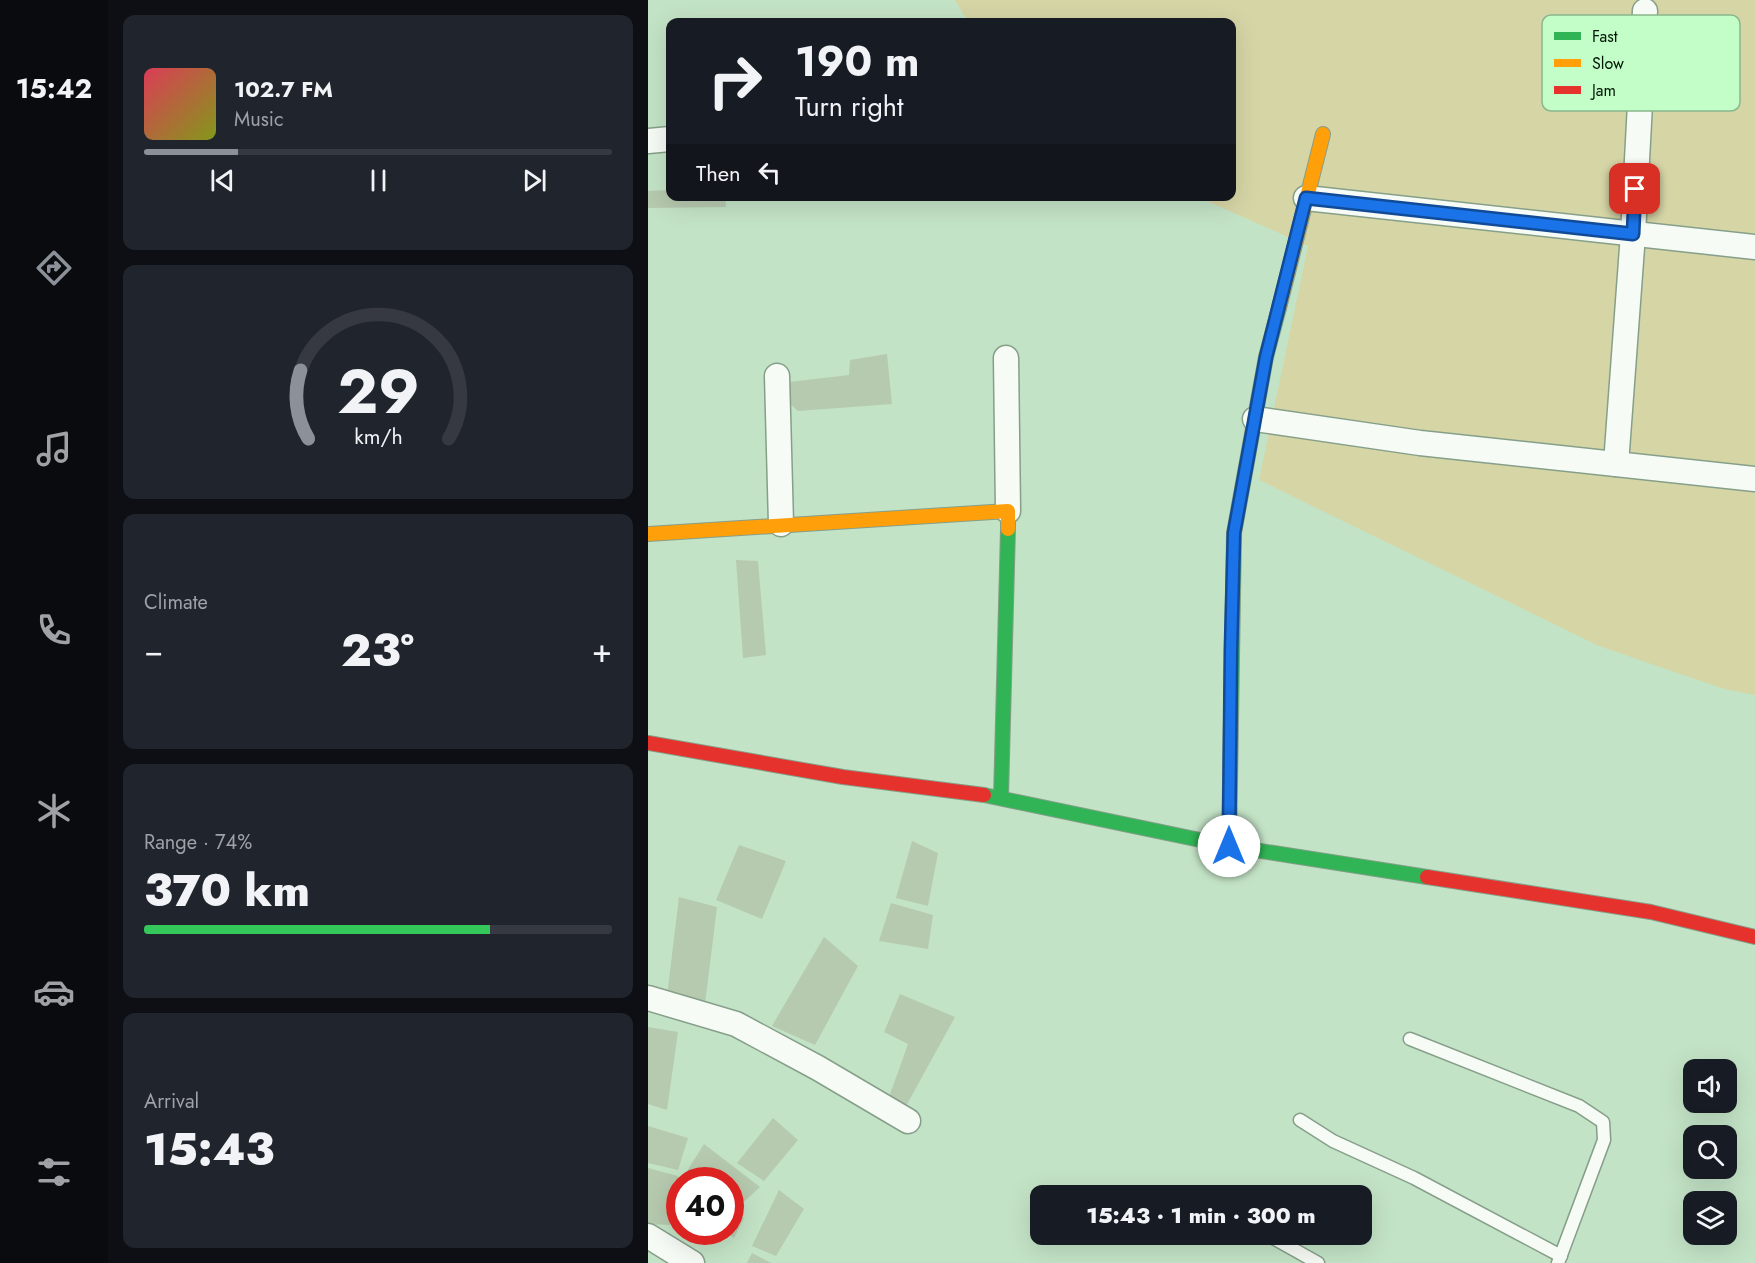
<!DOCTYPE html>
<meta charset="utf-8">
<style>
:root{--surface:#171b24;--page:#20242c;--text:#f1f3f6;--muted:#9ea1a6;--line:#363941;--accent:#8c9099}
body{margin:0;font-family:Jost,sans-serif;background:var(--page);color:var(--text);height:100vh;display:flex;flex-direction:column;font-size:22px;white-space:nowrap}
*{box-sizing:border-box;margin:0}
p{font-size:20px;color:var(--muted)}
.icon{flex:none;width:33px;height:33px;fill:none;stroke:currentColor;stroke-width:2;stroke-linecap:round;stroke-linejoin:round}
.map{position:relative;flex:1;overflow:hidden}
.side{display:flex;flex-direction:column;gap:15px;padding:15px;background:#0d0f14;width:540px}
.side>*{flex:none}
.hud{position:absolute;left:18px;top:18px;width:570px;height:183px;border-radius:12px;box-shadow:0 6px 24px #0002;background:#171b24;color:var(--text);overflow:hidden}
.fabs{position:absolute;left:1035px;top:1059px;display:grid;gap:12px}
.fabs a{display:grid;place-items:center;width:54px;height:54px;border-radius:12px;background:var(--surface);box-shadow:0 6px 24px #0002;font-size:30px}
.speed{position:absolute;left:18px;top:1167px;display:flex;gap:12px;font-size:30px;font-weight:700;text-align:center}
.speed>*{display:grid;place-content:center;width:78px;height:78px;border-radius:50%;background:var(--surface);box-shadow:0 6px 24px #0002;line-height:1}
.speed .limit{border:9px solid #d22;background:#fff;color:#111}
.pin{position:absolute;display:grid;place-items:center;width:51px;height:51px;color:#fff;margin:-26px;border-radius:12px;box-shadow:0 3px 9px #0006}
.me{position:absolute;width:66px;margin:-33px;rotate:0deg;stroke-linejoin:round;filter:drop-shadow(0 0 4px #0008)}
.turn{display:flex;align-items:center;gap:21px;height:126px;padding:0 30px;font-size:27px}
.turn .icon{width:78px;height:78px;stroke-width:2.5}
.turn b{display:block;font-size:42px;line-height:51px}
.then{display:flex;align-items:center;height:57px;padding:0 30px;background:#0003;gap:12px;font-size:22px}
.big{font-size:45px;font-weight:800;line-height:1.1}
.side .card{flex:1;display:flex;flex-direction:column;justify-content:center;gap:9px;min-width:0;padding:0 21px;border-radius:12px;background:var(--page)}
.side .dial{align-items:center;gap:0}
.dial svg{height:156px;overflow:visible;fill:none;stroke:var(--line);stroke-width:7;stroke-linecap:round;text-anchor:middle}
.dial text{fill:var(--text);stroke:none}
.song{display:flex;align-items:center;gap:18px}
.cover{width:72px;height:72px;border-radius:9px;background:linear-gradient(135deg,hsl(350 70% 55%),hsl(70 70% 35%))}
.played{height:6px;border-radius:3px;background:linear-gradient(90deg,var(--accent) 20%,var(--line) 20%)}
.keys{display:flex;justify-content:space-around;direction:ltr}
.heat{display:flex;justify-content:space-between;align-items:center;font-size:33px;direction:ltr}
.charge{height:9px;border-radius:4px;background:linear-gradient(90deg,#34c759 74%,var(--line) 0)}
.trip{position:absolute;left:382px;top:1185px;width:342px;height:60px;border-radius:12px;background:var(--surface);box-shadow:0 6px 24px #0002;font-weight:800;line-height:60px;text-align:center}
main{display:flex;flex:1;min-height:0}
.menu{display:flex;flex-direction:column;width:108px;justify-content:space-around;align-items:center;background:#090b0e;color:var(--muted)}
.menu .icon{width:42px;height:42px}
.menu .active{color:var(--accent)}
.menu b{font-size:27px;color:var(--text)}
.map>svg:first-child{display:block}
</style>
<main>
<nav class="menu">
<b>15:42</b>
<svg class="icon active" aria-label="directions" viewBox="0 0 24 24"><path d="M12 3l9 9-9 9-9-9zM9 14v-3h6M13 9l2 2-2 2"/></svg>
<svg class="icon" aria-label="music" viewBox="0 0 24 24"><path d="M9 18V5l10-2v13"/><circle cx="6" cy="18" r="3"/><circle cx="16" cy="16" r="3"/></svg>
<svg class="icon" aria-label="phone" viewBox="0 0 24 24"><path d="M5 4h4l2 5-3 2q2 4 5 5l2-3 5 2v4C11 20 4 13 5 4z"/></svg>
<svg class="icon" aria-label="climate" viewBox="0 0 24 24"><path d="M12 3v18M4 7l16 10M4 17L20 7"/></svg>
<svg class="icon" aria-label="car" viewBox="0 0 24 24"><path d="M5 17H2v-5l4-1 3-4h7l3 4 3 1v5h-3M9 17h6M6 11h13"/><circle cx="7" cy="17" r="2"/><circle cx="17" cy="17" r="2"/></svg>
<svg class="icon" aria-label="filters" viewBox="0 0 24 24"><path d="M4 7h16M4 17h16"/><circle cx="9" cy="7" r="2"/><circle cx="15" cy="17" r="2"/></svg>
</nav>
<section class="side">
<div class="card">
<div class="song"><i class="cover"></i><div><b>102.7 FM</b><p>Music</p></div></div>
<div class="played"></div>
<div class="keys"><svg class="icon" aria-label="previous" viewBox="0 0 24 24"><path d="M18 5L8 12l10 7zM5 5v14"/></svg><svg class="icon" aria-label="pause" viewBox="0 0 24 24"><path d="M8 5v14M16 5v14"/></svg><svg class="icon" aria-label="next" viewBox="0 0 24 24"><path d="M6 5l10 7-10 7zM19 5v14"/></svg></div>
</div>
<div class="card dial"><svg viewBox="0 0 100 80">
<path d="M14 69A42 42 0 1 1 86 69"/>
<path d="M14 69A42 42 0 0 1 10 34" stroke="#8c9099"/>
<text x="50" y="56" font-size="32" font-weight="700">29</text>
<text x="50" y="72" font-size="11">km/h</text>
</svg></div>
<div class="card"><p>Climate</p>
<div class="heat"><a>−</a><b class="big">23°</b><a>+</a></div>
</div>
<div class="card"><p>Range · 74%</p><b class="big">370 km</b><div class="charge"></div></div>
<div class="card"><p>Arrival</p><b class="big">15:43</b></div>
</section>
<div class="map">
<svg width="1107" height="1263" viewBox="0 0 1107 1263">
<rect width="100%" height="100%" fill="#c3e3c6"/>
<!-- green -->
<path fill="#d6d5a6" d="M307,0H1107V695L1076,689L951,646L611,480L660,246L550,197L584,196V22H320Z"/>
<!-- building -->
<g fill="#b6caaf">
<path d="M22,190V196H77L78,207L0,208V191Z"/>
<path d="M239,354L244,404L150,411L140,402L141,382L201,375L202,360Z"/>
<path d="M88,560L110,561L118,655L95,658Z"/>
<path d="M264,841L290,853L280,906L248,898Z"/>
<path d="M91,845L138,861L114,919L68,900Z"/>
<path d="M31,897L69,907L57,1004L19,996Z"/>
<path d="M243,903L285,915L280,949L231,941Z"/>
<path d="M176,937L210,966L167,1045L124,1026Z"/>
<path d="M252,994L307,1017L257,1108L241,1097L260,1044L236,1032Z"/>
<path d="M0,1027L30,1032L19,1110L0,1104Z"/>
<path d="M125,1118L150,1140L116,1181L89,1163Z"/>
<path d="M0,1126L40,1138L30,1170L0,1163Z"/>
<path d="M56,1144L112,1187L90,1207L82,1203V1180L34,1179Z"/>
<path d="M0,1168L30,1176L22,1225L0,1224Z"/>
<path d="M131,1190L156,1209L128,1256L104,1246Z"/>
<path d="M82,1211L96,1218L86,1238L76,1232H82Z"/>
<path d="M104,1253L123,1263H99Z"/>
</g>
<g fill="none" stroke-linecap="round" stroke-linejoin="round">
<defs>
<g id="lane">
<path d="M762,1039L931,1106L955,1122L956,1140L910,1263"/>
<path d="M652,1120L685,1141L766,1178L913,1256"/>
<path d="M618,1234L670,1263"/>
</g>
<g id="street">
<path d="M0,141L22,139"/>
<path d="M658,198L1107,247"/>
<path d="M358,358L360,511"/>
<path d="M129,376L133,524"/>
<path d="M607,419L772,443L1107,479"/>
<path d="M968,464L985,234L997,11"/>
<path d="M0,998L88,1024L170,1068L260,1121"/>
<path d="M0,1236L44,1263"/>
</g>
<g id="fast">
<path d="M336,795L581,846L779,877"/>
<path d="M353,797L360,529"/>
<path d="M581,846L586,533L618,357L631,308"/>
</g>
<g id="slow">
<path d="M631,308L675,134"/>
<path d="M0,534L360,511V529"/>
</g>
<g id="jam">
<path d="M0,743L195,777L336,795"/>
<path d="M779,877L1003,912L1107,937"/>
</g>
</defs>
<!-- lane casing -->
<use href="#lane" stroke="#869f89" stroke-width="15"/>
<!-- street casing -->
<use href="#street" stroke="#869f89" stroke-width="27"/>
<!-- fast casing -->
<use href="#fast" stroke="#869f89" stroke-width="16"/>
<!-- slow casing -->
<use href="#slow" stroke="#869f89" stroke-width="16"/>
<!-- jam casing -->
<use href="#jam" stroke="#869f89" stroke-width="16"/>
<!-- lane -->
<use href="#lane" stroke="#f6fbf6" stroke-width="12"/>
<!-- street -->
<use href="#street" stroke="#f6fbf6" stroke-width="24"/>
<!-- fast -->
<use href="#fast" stroke="#30b455" stroke-width="14"/>
<!-- slow -->
<use href="#slow" stroke="#ff9f0a" stroke-width="14"/>
<!-- jam -->
<use href="#jam" stroke="#e5322d" stroke-width="14"/>
</g>
<g fill="none" stroke-linecap="round" stroke-linejoin="round">
<defs>
<path id="route" d="M581,846L583,650L586,533L618,357L658,198L985,234L987,189"/>
</defs>
<!-- route casing -->
<use href="#route" stroke="#114b97" stroke-width="15"/>
<!-- route -->
<use href="#route" stroke="#1a73e8" stroke-width="10"/>
</g>
<!-- legend -->
<rect x="894" y="15" width="198" height="96" rx="9" fill="#c3fdc7" stroke="#89b78c" stroke-width="1.5"/>
<rect x="906" y="32" width="27" height="8" fill="#30b455"/>
<rect x="906" y="59" width="27" height="8" fill="#ff9f0a"/>
<rect x="906" y="86" width="27" height="8" fill="#e5322d"/>
<g font-size="16" fill="#011303">
<text x="944" y="42">Fast</text>
<text x="944" y="69">Slow</text>
<text x="944" y="96">Jam</text>
</g>
</svg>
<div class="fabs">
<a><svg class="icon" aria-label="sound" viewBox="0 0 24 24"><path d="M4 9h4l5-4v14l-5-4H4zM17 9q2 3 0 6"/></svg></a>
<a><svg class="icon" aria-label="search" viewBox="0 0 24 24"><circle cx="10" cy="10" r="6"/><path d="M15 15l6 6"/></svg></a>
<a><svg class="icon" aria-label="layers" viewBox="0 0 24 24"><path d="M12 4l9 5-9 5-9-5zM3 14l9 5 9-5"/></svg></a>
</div>
<div class="speed"><div class="limit">40</div></div>
<div class="pin" style="left:987px;top:189px;background:#d93025"><svg class="icon" aria-label="arrive" viewBox="0 0 24 24"><path d="M6 21V4h12l-3 4 3 4H6"/></svg></div>
<svg class="me" style="left:581px;top:846px" viewBox="-20 -20 40 40"><circle r="19" fill="#fff"/><path d="M0-13L10 11 0 6-10 11z" fill="#1a73e8"/></svg>
<div class="trip">15:43 · 1 min · 300 m</div>
<div class="hud">
<div class="turn"><svg class="icon" aria-label="right" viewBox="0 0 24 24"><path d="M7 20v-9h11M14 6l5 5-5 5"/></svg><div><b>190 m</b>Turn right</div></div>
<div class="then">Then<svg class="icon" aria-label="left" viewBox="0 0 24 24"><path d="M17 20v-9H6M10 6l-5 5 5 5"/></svg></div>
</div>
</div>
</main>
